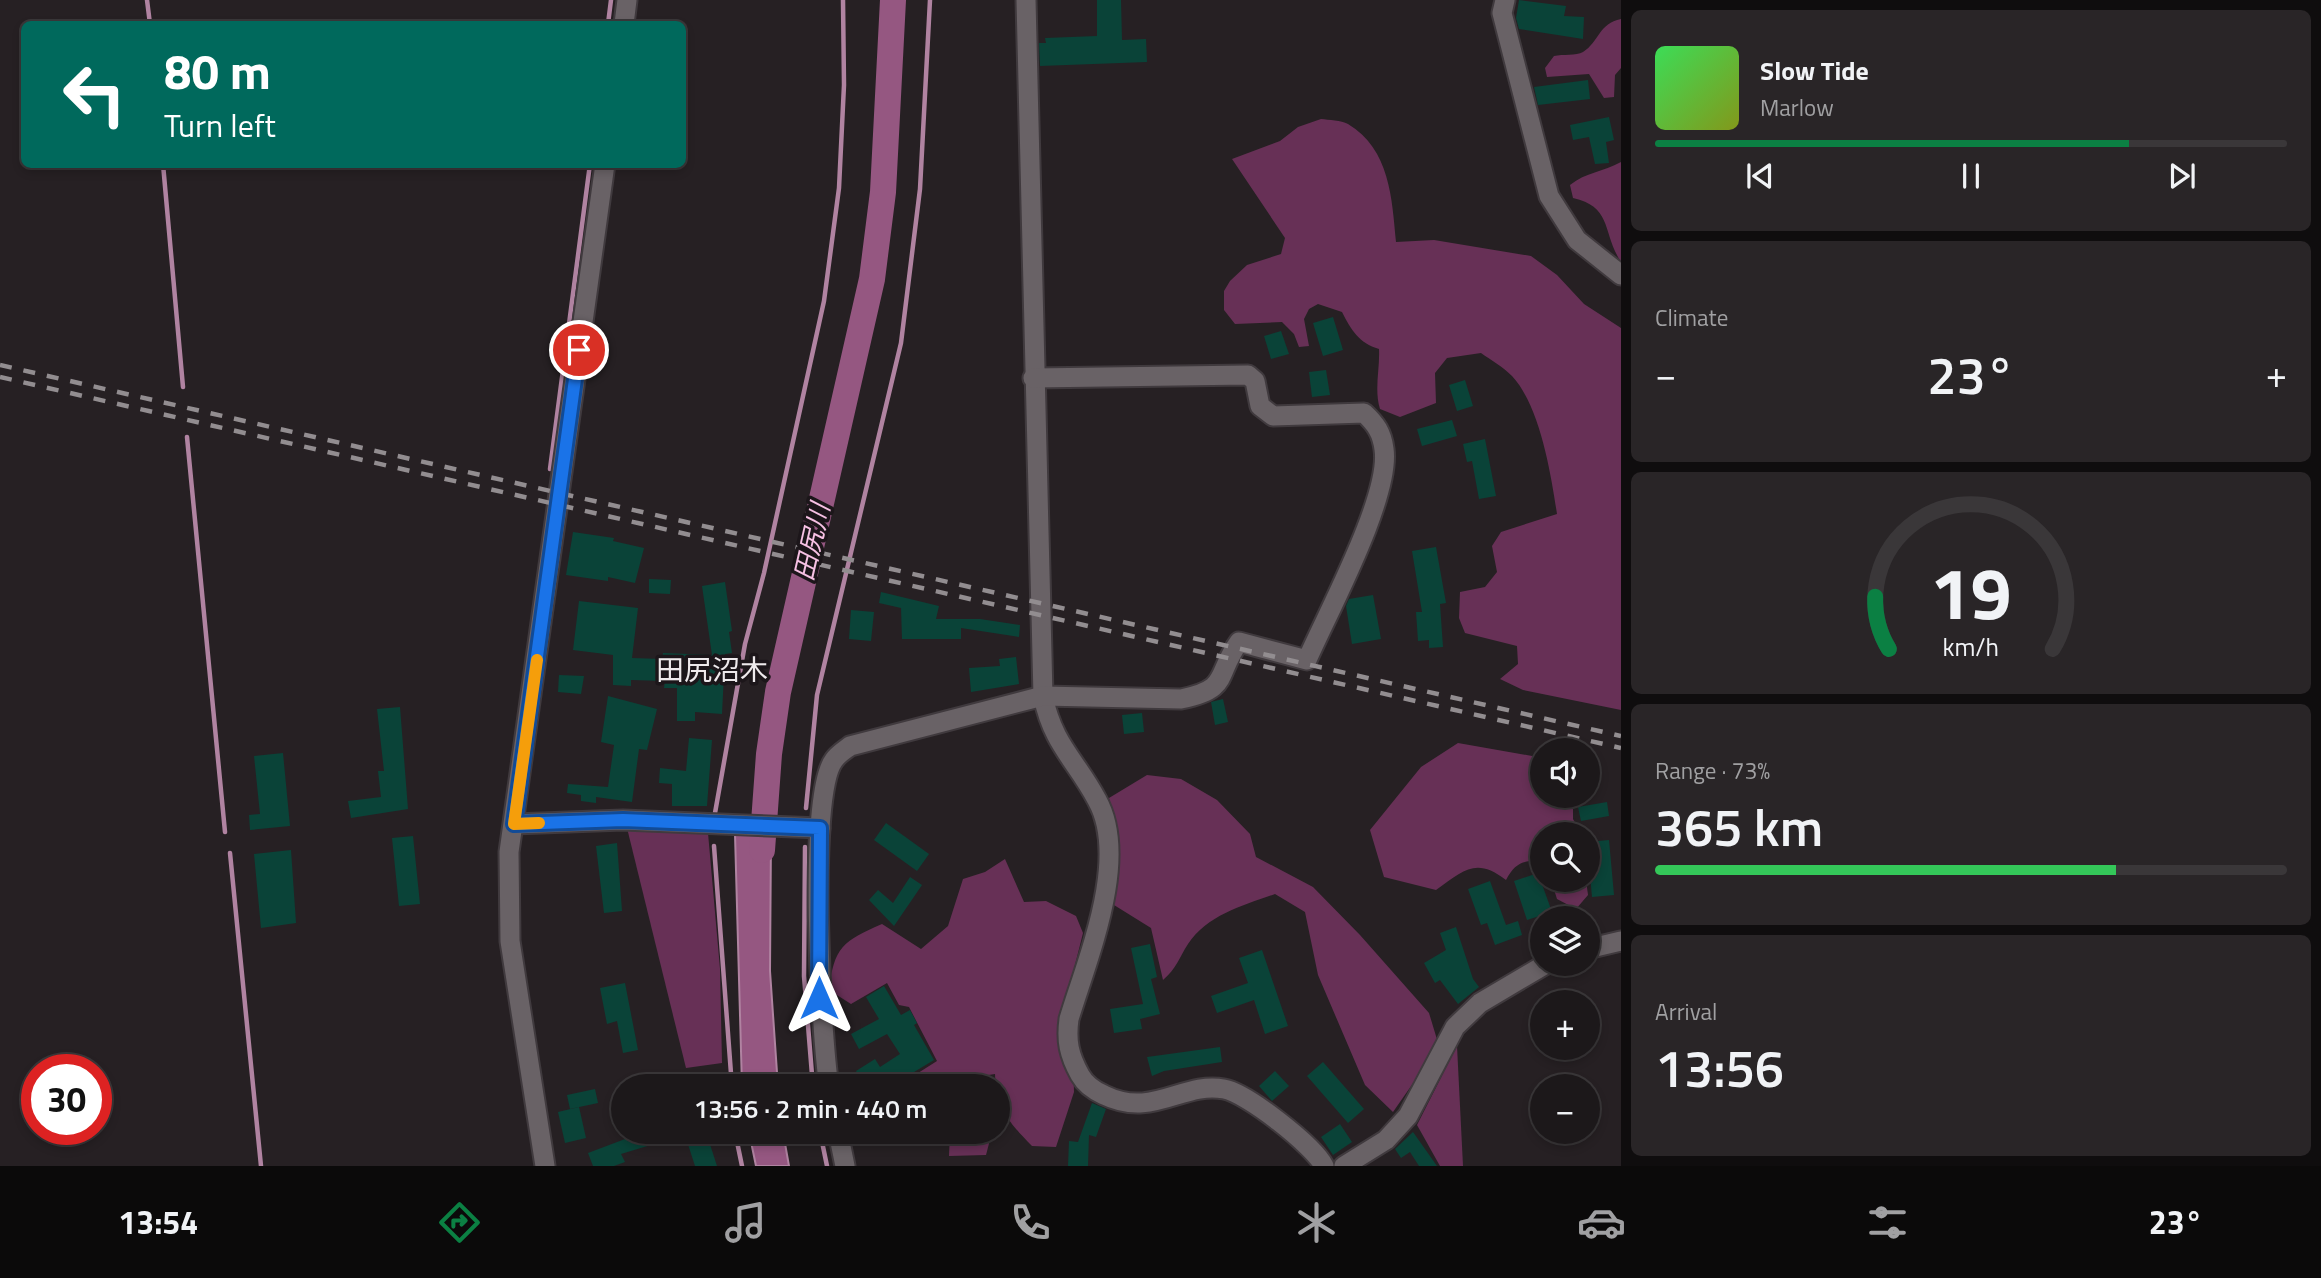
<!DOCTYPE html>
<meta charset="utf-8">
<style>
:root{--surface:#1c181a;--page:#292527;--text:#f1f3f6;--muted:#a0a0a2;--line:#3a3739;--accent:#0b8043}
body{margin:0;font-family:"Titillium Web","Noto Sans JP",sans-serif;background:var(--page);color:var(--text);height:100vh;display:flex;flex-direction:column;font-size:26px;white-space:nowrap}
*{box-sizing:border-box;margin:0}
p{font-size:23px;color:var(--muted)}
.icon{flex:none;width:38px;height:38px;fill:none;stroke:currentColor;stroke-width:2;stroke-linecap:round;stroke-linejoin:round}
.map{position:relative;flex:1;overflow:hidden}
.sheet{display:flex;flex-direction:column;gap:10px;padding:10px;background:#0f0d0e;width:700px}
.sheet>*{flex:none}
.banner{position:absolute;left:21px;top:21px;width:665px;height:147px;border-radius:10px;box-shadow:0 4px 10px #0003,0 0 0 2px var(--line);background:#00695c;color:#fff;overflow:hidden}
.tools{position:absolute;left:1530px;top:738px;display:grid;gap:14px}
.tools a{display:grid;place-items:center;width:70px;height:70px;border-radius:50%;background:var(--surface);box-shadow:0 4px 10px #0003,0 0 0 2px var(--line);font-size:35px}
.speed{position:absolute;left:21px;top:1054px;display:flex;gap:14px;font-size:35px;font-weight:700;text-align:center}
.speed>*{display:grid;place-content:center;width:91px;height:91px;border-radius:50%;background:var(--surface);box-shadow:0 4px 10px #0003,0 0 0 2px var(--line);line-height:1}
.speed .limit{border:10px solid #d22;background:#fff;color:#111}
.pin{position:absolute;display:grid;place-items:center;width:60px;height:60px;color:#fff;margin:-30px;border:4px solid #fff;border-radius:50%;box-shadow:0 2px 7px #0007}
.me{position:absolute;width:77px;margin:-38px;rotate:0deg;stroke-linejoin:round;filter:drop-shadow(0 0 5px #0008)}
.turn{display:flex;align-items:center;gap:24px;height:147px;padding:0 28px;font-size:32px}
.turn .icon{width:91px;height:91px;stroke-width:2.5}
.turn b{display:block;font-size:49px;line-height:60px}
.big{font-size:52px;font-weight:600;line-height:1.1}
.sheet .tile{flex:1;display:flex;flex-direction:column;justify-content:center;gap:10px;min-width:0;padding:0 24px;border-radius:10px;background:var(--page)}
.sheet .dial{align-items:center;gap:0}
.dial svg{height:182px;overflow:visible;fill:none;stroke:var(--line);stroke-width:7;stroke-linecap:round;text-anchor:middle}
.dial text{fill:var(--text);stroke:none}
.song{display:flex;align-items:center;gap:21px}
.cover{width:84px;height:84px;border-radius:10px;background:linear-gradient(135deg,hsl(130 70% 55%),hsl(70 70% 35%))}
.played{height:7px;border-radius:4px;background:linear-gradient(90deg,var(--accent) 75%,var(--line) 75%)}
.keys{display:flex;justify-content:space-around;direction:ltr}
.heat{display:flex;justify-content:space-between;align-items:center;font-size:38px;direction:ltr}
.charge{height:10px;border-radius:5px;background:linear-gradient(90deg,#34c759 73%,var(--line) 0)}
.trip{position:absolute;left:611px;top:1074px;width:399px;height:70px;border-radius:35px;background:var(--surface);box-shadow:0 4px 10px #0003,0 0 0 2px var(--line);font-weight:600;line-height:70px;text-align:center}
.menu{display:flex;height:112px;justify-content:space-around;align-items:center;background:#0b0a0a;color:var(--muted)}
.menu .icon{width:49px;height:49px}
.menu .on{color:var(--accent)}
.menu b{font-size:32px;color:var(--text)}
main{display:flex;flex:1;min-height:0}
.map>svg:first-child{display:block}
</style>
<main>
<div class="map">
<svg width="1621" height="1166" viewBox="0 0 1621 1166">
<rect width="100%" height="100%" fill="#262023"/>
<!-- green -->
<g fill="#673056">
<path d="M1621,19V68L1615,75L1614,97L1604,98L1589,74L1547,77L1545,68L1554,56C1563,54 1576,56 1583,52C1599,42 1599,23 1621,19Z"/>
<path d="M1321,119C1329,120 1341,120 1348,124C1390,149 1392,199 1396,242L1434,240L1531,256L1557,275L1584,304L1621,328V710L1523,690L1500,679L1518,664L1517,646L1465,633L1459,618L1460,592L1485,587L1497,572L1492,546L1501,532L1557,514C1551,474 1540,406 1512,376C1503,367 1491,360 1481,353L1447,358L1435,373L1436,403L1400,417L1380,409C1374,389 1380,370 1379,349C1359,343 1351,330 1342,312L1318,304L1309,309L1304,319L1309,346L1299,347L1294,334L1282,322L1235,324L1224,310V291L1230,281L1247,265L1281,254L1285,238L1232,159L1280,141L1298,127Z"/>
<path d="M1621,162V262C1602,233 1613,207 1573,198L1570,185C1586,172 1603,172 1621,162Z"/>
<path d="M1458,743L1532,756L1542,764V796H1570L1573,803V819L1581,835H1542V861C1523,860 1515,863 1506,880C1476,857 1464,870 1436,890L1384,877L1370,830L1421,767Z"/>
<path d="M1147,775L1181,779L1217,800L1250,834L1256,857L1313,887L1360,935L1429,1013L1439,1046L1393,1112L1365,1085L1318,975L1305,912L1275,894C1244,905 1207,915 1188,944C1179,958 1176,969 1163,980L1151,928L1114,905C1121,867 1118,835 1109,798Z"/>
<path d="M627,828L708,833L720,969L722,1063L686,1068Z"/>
<path d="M1005,859L1024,902L1046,901L1076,916L1083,933L1071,981L1074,1092L1056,1147L1032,1146C1008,1122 996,1106 995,1074L982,1076L977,1087H896L937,1061L909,1007L899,1005L887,983L851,1004L829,990C834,947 843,941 882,924L921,949L948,926L963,879L985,872Z"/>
<path d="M1551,880H1586L1588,895L1576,909L1557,899Z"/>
<path d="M1457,1046L1463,1166H1440L1417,1125Z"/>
<path d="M950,1132H992L986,1155L949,1156Z"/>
</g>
<!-- water -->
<g fill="#955781" stroke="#b083a1" stroke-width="2">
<path d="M735,834L771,836L770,971L778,1087H742Z"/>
<path d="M749,1132H783L789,1166H756Z"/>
</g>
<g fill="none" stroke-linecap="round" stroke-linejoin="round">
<!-- stream -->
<g stroke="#b083a1" stroke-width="4.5">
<path d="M147,0L150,24"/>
<path d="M608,24L611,0"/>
<path d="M163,164L183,387"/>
<path d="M187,437L225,832"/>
<path d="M550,469L590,164"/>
<path d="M806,808L817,695L901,343L920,189L930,0"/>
<path d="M715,813L745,644L764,573L824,301L839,188L844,85L843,0"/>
<path d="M714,846L732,1087"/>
<path d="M805,847L804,976L813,1087"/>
<path d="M230,853L261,1166"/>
<path d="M735,1132L742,1166"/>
<path d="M820,1132L827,1166"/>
</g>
<!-- river -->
<path stroke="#955781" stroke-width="26" d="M762,850L769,754L778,692L872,279L883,192L893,0"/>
</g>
<!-- building -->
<g fill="#0a4338">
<path d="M1097,0H1121L1122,40L1146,39L1147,62L1040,66L1039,43H1046L1045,38L1097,36Z"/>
<path d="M1519,0L1566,6L1564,16L1584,17L1583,39L1519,29L1516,18Z"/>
<path d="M1588,80L1590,99L1538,105L1534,87Z"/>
<path d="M1609,117L1614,140L1606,142L1609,163L1595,164L1589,137L1573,140L1570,125Z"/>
<path d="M1333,317L1343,350L1323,356L1313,323Z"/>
<path d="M1281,331L1289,354L1271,359L1264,336Z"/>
<path d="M1326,370L1330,395L1312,397L1309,372Z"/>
<path d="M1465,380L1473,406L1457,411L1449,385Z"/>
<path d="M1452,420L1457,436L1422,446L1417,429Z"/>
<path d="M1485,439L1496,496L1479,499L1472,461L1467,462L1463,444Z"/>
<path d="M573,532L614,538L613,541L644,548L635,583L608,577V581L566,575Z"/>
<path d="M1436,547L1446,603L1440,604L1443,647L1429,648V640L1418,641L1416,612H1422L1412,551Z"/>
<path d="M649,579L671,580L670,594L649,593Z"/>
<path d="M725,582L732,631L729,632L732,653L725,654L722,714L695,712V721H677V688H664L665,681L631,680V686L613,685V655L573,650L579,601L638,608L632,658L662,659L663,653L712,655L702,586Z"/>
<path d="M881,592L939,606L936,619H980L1020,625L1019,637L961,628V639H902L901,608L879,603Z"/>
<path d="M1373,595L1381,639L1352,644L1346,606L1349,599Z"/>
<path d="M851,610L874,612L871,641L849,639Z"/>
<path d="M1016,657L1019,684L971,692L969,668L1000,666L999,659Z"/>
<path d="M559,675L584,676L581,694L558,692Z"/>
<path d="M608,696L657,709L647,750L639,749L632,802L596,797V803L581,801V795L567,793L568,784L608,787L614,745L601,742Z"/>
<path d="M1223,699L1228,722L1215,725L1211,702Z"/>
<path d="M400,707L408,809L351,818L348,801L381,797L378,771H384L377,709Z"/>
<path d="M1142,713L1144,732L1124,734L1122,715Z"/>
<path d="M689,738L712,740L707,806H672V784L659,783L660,768L686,771Z"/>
<path d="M283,753L290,826L250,830L249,815L260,814L254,756Z"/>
<path d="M1607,802L1609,816L1581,821L1578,807Z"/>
<path d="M886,823L929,854L917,871L874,840Z"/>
<path d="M413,836L420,904L399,906L392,838Z"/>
<path d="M1609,840L1614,895L1592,897L1587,842Z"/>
<path d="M617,843L622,911L604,913L596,846Z"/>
<path d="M291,850L296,923L261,928L254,854Z"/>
<path d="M1538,873L1552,912L1527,920L1514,881Z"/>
<path d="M910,877L922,885L894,926L869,900L878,890L893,903Z"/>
<path d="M1490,881L1506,925L1518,921L1522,935L1495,945L1487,923L1481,925L1468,889Z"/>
<path d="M1456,927L1473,979L1479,987L1458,1004L1440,980L1435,983L1424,963L1446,950L1440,933Z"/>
<path d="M1150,944L1157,977L1151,979L1160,1014L1140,1019L1142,1029L1114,1033L1110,1009L1143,1004L1131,948Z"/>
<path d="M1262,950L1288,1026L1265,1034L1254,1000L1217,1013L1211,996L1248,983L1239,958Z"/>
<path d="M625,983L638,1050L623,1053L617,1021L607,1024L600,988Z"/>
<path d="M884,986L901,1015L910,1010L917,1023L914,1025L934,1060L889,1087H865L856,1071L875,1059L880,1067L900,1054L887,1034L859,1049L851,1034L879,1019L866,997Z"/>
<path d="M1220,1047L1222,1062L1164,1071L1152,1076L1147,1057Z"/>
<path d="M1323,1062L1364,1109L1348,1123L1307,1076Z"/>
<path d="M1275,1071L1289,1086L1272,1101L1259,1086Z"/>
<path d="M595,1089L598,1103L570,1109L567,1095Z"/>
<path d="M1092,1103L1106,1109L1096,1137L1089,1135L1088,1166H1068L1069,1141L1078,1142Z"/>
<path d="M579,1107L586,1138L565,1143L558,1112Z"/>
<path d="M1340,1124L1352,1142L1333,1155L1321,1137Z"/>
<path d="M632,1132H650L654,1144L621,1154L625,1162L614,1166H593L588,1153L633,1136Z"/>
<path d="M684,1132H706L717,1166H695Z"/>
<path d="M1413,1132L1437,1166H1419L1410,1152L1401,1158L1395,1149Z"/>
</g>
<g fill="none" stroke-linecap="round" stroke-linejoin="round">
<defs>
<g id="minor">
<path d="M1026,0L1043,696C1053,745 1076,760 1097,800C1130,859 1087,959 1069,1019C1066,1041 1069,1055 1080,1075C1085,1084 1095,1091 1104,1095C1153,1119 1183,1081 1224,1089C1247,1093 1314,1146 1324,1166"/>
<path d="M1505,0L1502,13L1549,196L1577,240L1621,275"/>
<path d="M624,24L627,0"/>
<path d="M514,824L623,820L820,828"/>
<path d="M1587,949L1621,941"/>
<path d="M829,1087C821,1035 807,795 834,760C838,754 845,750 850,746L1043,696L1181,699C1231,689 1215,675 1239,642L1307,660C1328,612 1391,496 1384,449C1382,433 1376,424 1364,413L1273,416L1260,406L1255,381L1248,375L1033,378"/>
<path d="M838,1132L845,1166"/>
<path d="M545,1166L510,941L509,852L605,164"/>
<path d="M1344,1166L1386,1140L1408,1116L1455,1027L1480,1003L1546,964"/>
</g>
</defs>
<!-- minor casing -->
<use href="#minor" stroke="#403a3e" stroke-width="23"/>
<!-- minor -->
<use href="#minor" stroke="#696266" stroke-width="19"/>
<!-- rail -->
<g stroke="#928d90" stroke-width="4.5" stroke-dasharray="12 12" stroke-linecap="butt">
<path d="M0,365L1621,736"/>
<path d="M0,377L1621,748"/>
</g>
</g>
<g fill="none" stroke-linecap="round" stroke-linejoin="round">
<defs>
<path id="route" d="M579,350L514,824L623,820L820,828L819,998"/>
</defs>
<!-- route casing -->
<use href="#route" stroke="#114b97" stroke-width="18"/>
<!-- route -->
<use href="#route" stroke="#1a73e8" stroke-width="12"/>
<!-- slow -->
<path stroke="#f59e0b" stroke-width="12" d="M537,660L514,824L539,823"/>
</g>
<g text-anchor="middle" stroke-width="7" stroke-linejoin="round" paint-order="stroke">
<!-- water labels -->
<g font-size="26" font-style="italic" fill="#f7c1e4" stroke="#1c161a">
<text transform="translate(812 542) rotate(-77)" y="9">田尻川</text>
</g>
<!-- quarter labels -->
<g font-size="28" fill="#eeeaec" stroke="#1c161a">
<text x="712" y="680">田尻沼木</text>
</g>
</g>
</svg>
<div class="tools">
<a><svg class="icon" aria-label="sound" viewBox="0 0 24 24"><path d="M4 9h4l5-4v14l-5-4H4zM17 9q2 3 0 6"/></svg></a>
<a><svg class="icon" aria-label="search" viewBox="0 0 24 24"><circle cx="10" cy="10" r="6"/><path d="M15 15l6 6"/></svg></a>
<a><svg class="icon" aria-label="layers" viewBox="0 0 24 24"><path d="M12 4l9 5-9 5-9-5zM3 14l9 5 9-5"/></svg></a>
<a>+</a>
<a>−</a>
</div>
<div class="speed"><div class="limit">30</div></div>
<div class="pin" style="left:579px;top:350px;background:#d93025"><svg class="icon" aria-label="arrive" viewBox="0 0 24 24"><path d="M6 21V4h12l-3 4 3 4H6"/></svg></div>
<svg class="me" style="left:819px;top:998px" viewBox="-20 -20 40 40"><path d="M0-17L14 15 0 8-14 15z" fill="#1a73e8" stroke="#fff" stroke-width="4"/></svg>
<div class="trip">13:56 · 2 min · 440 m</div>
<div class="banner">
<div class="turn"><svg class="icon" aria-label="left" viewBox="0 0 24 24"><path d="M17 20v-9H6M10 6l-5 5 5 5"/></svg><div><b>80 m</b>Turn left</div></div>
</div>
</div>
<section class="sheet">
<div class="tile">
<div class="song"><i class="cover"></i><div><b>Slow Tide</b><p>Marlow</p></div></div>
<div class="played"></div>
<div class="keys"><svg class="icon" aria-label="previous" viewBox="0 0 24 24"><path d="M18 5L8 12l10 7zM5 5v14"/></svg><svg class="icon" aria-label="pause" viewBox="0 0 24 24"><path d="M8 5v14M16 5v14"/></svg><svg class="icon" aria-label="next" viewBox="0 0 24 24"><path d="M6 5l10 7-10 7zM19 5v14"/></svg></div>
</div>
<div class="tile"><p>Climate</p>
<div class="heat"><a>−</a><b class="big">23°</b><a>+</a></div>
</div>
<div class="tile dial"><svg viewBox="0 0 100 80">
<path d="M14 69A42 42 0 1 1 86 69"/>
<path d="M14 69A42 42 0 0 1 8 46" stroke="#0b8043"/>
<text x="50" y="56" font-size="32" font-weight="700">19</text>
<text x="50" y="72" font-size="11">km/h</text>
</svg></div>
<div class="tile"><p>Range · 73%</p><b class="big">365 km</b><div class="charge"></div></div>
<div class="tile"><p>Arrival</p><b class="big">13:56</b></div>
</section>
</main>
<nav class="menu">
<b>13:54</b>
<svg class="icon on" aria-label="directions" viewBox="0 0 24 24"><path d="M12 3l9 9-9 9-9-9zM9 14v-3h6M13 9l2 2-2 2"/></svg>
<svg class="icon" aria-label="music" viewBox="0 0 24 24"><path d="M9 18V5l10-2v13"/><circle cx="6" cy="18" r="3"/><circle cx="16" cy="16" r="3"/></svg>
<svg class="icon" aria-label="phone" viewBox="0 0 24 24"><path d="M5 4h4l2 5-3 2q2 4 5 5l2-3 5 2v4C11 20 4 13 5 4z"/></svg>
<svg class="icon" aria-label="climate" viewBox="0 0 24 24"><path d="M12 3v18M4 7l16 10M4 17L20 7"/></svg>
<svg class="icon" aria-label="car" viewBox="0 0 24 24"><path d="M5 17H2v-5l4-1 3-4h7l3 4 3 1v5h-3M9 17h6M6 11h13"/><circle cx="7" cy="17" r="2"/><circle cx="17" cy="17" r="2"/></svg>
<svg class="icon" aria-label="filters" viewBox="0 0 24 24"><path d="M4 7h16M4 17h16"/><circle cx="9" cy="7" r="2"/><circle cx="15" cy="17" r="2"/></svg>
<b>23°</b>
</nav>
